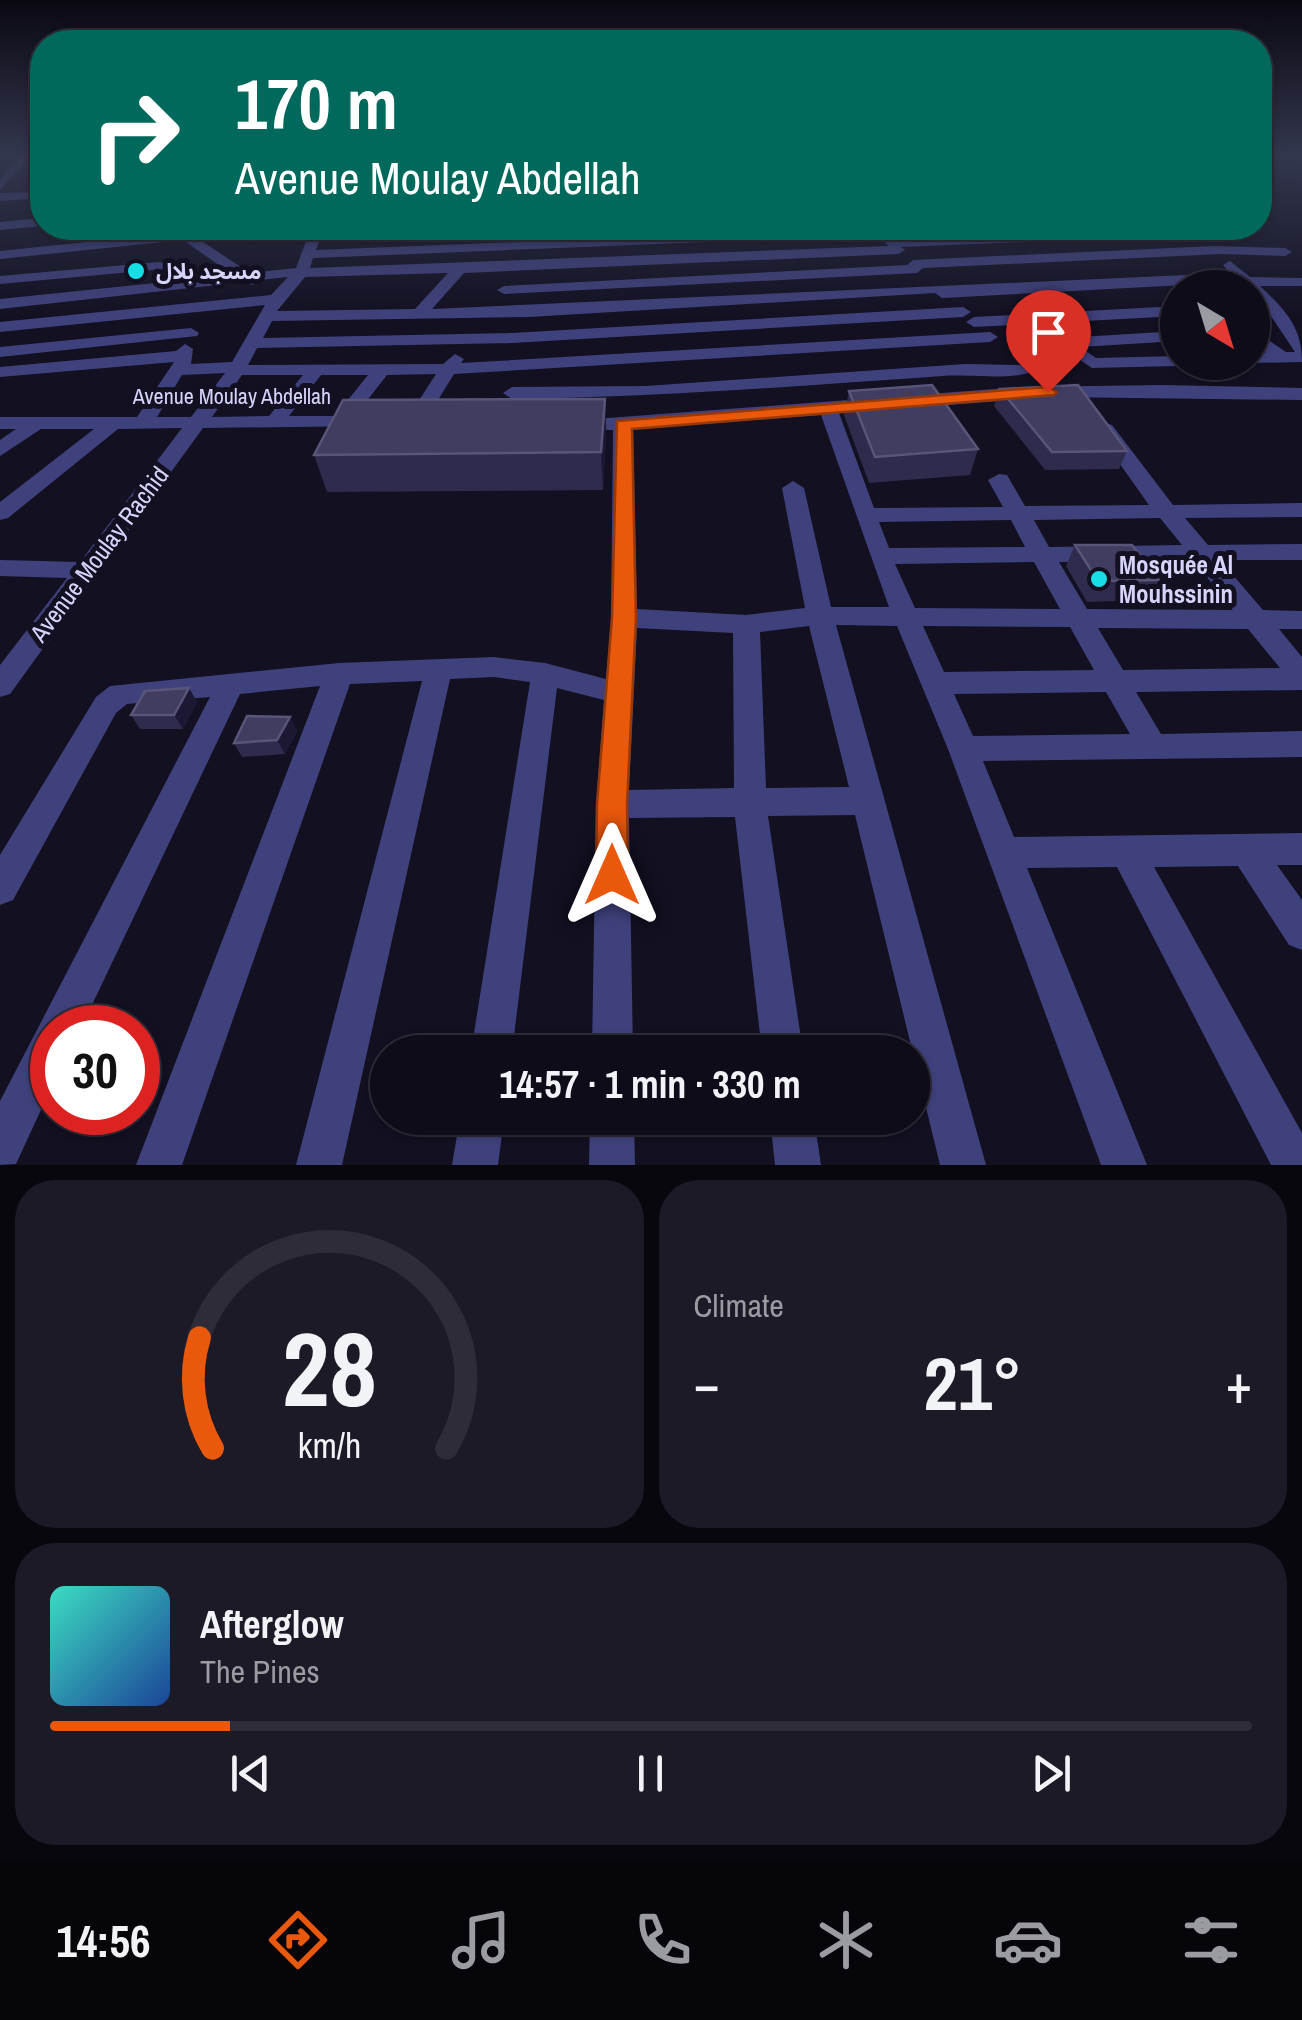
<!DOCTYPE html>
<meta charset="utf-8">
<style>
:root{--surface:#0e0c19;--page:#1c1a26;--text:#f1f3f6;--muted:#9b9ba2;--line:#2e2c38;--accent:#ea580c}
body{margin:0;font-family:"Archivo Narrow","Noto Sans Arabic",sans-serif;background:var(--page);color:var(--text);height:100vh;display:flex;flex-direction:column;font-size:38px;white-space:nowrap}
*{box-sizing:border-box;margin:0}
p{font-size:32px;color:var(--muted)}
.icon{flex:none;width:55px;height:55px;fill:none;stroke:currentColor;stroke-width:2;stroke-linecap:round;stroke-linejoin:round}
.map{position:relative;height:1165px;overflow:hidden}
.panel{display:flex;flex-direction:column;gap:15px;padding:15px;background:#08070e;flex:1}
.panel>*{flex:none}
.top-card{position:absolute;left:30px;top:30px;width:1242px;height:210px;border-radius:40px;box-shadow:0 2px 8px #0004,0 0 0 2px var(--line);background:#00695c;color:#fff;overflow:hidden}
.needle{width:65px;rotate:142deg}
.fabs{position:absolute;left:1160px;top:270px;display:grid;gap:20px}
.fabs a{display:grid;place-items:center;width:110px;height:110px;border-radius:50%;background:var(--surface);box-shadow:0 2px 8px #0004,0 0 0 2px var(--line);font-size:50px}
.speed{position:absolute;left:30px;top:1005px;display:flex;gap:20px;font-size:50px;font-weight:700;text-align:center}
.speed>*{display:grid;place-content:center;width:130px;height:130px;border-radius:50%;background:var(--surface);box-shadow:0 2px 8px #0004,0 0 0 2px var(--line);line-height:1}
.speed .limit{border:15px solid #d22;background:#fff;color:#111}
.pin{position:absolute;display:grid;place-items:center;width:85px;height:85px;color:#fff;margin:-102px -42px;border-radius:50% 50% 50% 0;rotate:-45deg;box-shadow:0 0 10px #0007}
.pin .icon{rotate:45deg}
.me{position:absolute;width:110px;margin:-55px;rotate:0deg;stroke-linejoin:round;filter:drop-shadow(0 0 8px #0008)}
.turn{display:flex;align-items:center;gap:35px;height:210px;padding:0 40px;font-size:45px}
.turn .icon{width:130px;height:130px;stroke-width:2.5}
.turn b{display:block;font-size:70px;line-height:85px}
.big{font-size:75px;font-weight:700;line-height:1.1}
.panel .widget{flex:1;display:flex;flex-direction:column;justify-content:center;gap:15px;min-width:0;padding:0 35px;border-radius:40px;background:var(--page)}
.panel .dial{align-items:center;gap:0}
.dial svg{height:260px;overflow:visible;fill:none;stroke:var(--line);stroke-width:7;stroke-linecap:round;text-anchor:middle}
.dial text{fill:var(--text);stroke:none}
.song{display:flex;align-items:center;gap:30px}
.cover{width:120px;height:120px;border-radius:15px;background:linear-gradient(135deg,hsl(170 70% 55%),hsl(220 70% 35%))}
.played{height:10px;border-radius:5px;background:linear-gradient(90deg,var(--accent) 15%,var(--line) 15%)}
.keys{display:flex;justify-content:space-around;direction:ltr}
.heat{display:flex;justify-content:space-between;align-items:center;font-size:55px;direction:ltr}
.panel .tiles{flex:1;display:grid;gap:15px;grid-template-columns:1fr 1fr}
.widget:last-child{grid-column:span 2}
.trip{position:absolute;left:370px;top:1035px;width:560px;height:100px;border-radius:50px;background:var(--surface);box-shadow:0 2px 8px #0004,0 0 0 2px var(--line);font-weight:700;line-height:100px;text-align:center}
.tabs{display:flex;height:160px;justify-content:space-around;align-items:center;background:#06050a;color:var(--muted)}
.tabs .icon{width:70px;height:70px}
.tabs .selected{color:var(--accent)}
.tabs b{font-size:45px;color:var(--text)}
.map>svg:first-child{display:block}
</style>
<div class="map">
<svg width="1302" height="1165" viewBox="0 0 1302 1165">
<rect width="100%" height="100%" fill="#121021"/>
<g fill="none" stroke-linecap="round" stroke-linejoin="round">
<!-- minor -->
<g fill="#3f417c" fill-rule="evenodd">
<path d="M19,156H30L0,190V180Z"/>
<path d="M42,192V198L0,201V193Z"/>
<path d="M42,218V226L0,230V222Z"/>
<path d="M1260,227L1261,229L1260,232L1255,233L901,247L905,250L898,254L464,273L432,309L1230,273L1223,265L1230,261L1250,277L1302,278V286H1260C1285,310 1302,326 1302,362L1252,363L1249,362H1252V353H1266L1252,342V329L1286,352H1295L1267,310L1252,295V288H1245L1239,282L942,298L935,293L529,317L272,321L263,338L512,333L963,307L971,312L963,317L512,343L257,348L248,365L443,364L455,354L464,359L461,363L990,332L998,337L990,342L454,374L422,426L415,428L405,422L436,374L387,375L355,416L372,418V426L203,428L10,694L0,697V665L67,578L0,576V560L80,562L182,428L118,429L8,518L0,520V502L94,429H41L0,456V440L16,429H0V417H137L174,362L0,377V367L176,351L185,344L193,349L191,364L232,362L265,305L0,332V322L271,295L288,277L259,280L252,285L244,282L0,309V299L233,275L183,240L0,259V251L173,233L168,228H182L250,273L296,268L311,228H323L322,231L586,228L580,232L320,239L316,250L872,228L887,231L881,235L313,258L310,268L889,246L885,243L892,239ZM448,273L415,309L277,311L305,277ZM225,373L191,417H157L182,375ZM242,375H303L269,416L212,417ZM321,375H368L335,416H289Z"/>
<path d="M1214,246L1285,248L1292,252L1285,256L1221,254L923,268L917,273L504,294L497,290L504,286L907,265L913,260Z"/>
<path d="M159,262L164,263V269L0,284V276Z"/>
<path d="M1178,306V316L974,327L966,322L974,317Z"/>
<path d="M191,328L199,333L197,336L0,357V347Z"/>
<path d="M1178,331V341L1080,347L1096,358L1178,356V362H1186L1178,366L1092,368L1055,343L1063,338Z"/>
<path d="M965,364L1025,365L1034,370C1020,381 964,374 943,376C799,386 656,397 512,399L503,393L512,387L646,386Z"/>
<path d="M1162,385L1302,388V400L1056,397L839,413L874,508L1003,507L988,480L999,474L1007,475L1025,506L1149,505L1095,429L1105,423L1112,425L1173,505L1302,503V517L1185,518L1208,545L1302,544V560H1220L1263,610L1302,611V629H1279L1302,657V690L1136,692L1161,734L1302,731V757L983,761L1014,837L1302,833V865H1277L1302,900V950L1289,945L1238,866L1154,867L1302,1133V1165H1271L1117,867L1027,868L1147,1165H1101L948,749L897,626L836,625L986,1165H940L855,815L768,816L803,1052H762L735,817L629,818L633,1052H592L596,804L604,700L557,688L512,1052H471L530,682L494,677L450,679L342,1165H296L422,681L350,684L182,1165H136L320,686L240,694L81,1028H52V1086L16,1164L0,1165V1101L210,697L127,704L116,713L13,900L0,905V855L96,697L110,686L339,663L494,657L545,663L606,679L611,618L613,430L568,429V421L1021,387ZM821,415L889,607H831L804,488L793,481L782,488L805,608L746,615L637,609L633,429ZM1160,518L1182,545L1049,547L1034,520ZM1011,520L1025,547L889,548L879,522ZM1194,561L1233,610L1087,609L1059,562ZM1034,562L1060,609L915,608L895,564ZM809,626L849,787L766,788L760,632ZM923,626L1070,627L1094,670L944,672ZM637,628L733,633L734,788L629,790ZM1098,628L1248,629L1280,668L1123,670ZM1106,692L1130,734L973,736L954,694Z"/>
<path d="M460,1118H504L498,1165H452Z"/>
<path d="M590,1118H634L635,1165H589Z"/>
<path d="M770,1118H814L821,1165H775Z"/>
</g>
</g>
<!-- wall -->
<g fill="#2f2b4d">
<path d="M1000,389L1127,451L1119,469L1045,470L994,406Z"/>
<path d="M849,391L978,449L970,475L869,483L844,415Z"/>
<path d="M605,399L606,435L603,490L327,492L314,455Z"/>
<path d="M1075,545L1159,580L1147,600L1087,602L1066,566Z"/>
<path d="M189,688L197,702L183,729H140L131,715Z"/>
<path d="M290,717L297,731L285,754L242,757L234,743Z"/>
</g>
<!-- shaded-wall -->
<g fill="#1c1834">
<path d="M605,399L606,435L603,490L601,452Z"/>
<path d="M189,688L197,702L183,729L174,715Z"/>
<path d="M290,717L297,731L285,754L277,740Z"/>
</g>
<!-- building -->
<g fill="#413d60" stroke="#585578" stroke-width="2.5">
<path d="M932,385L978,449L875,457L849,391Z"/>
<path d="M1078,385L1127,451L1052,452L1000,389Z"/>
<path d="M605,399L601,452L314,455L343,400Z"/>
<path d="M1075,545H1132L1159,580L1098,581Z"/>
<path d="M189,688L174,715H131L145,691Z"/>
<path d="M247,716L290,717L277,740L234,743Z"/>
</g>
<!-- sky -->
<linearGradient id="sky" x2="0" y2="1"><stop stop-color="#0a0912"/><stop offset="0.49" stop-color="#33374e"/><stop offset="1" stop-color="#33374e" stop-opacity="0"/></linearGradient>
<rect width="1302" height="319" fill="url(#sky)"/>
<!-- route -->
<path fill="#ea580c" stroke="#983908" stroke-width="2.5" d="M1048,387L1057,392L1054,395L632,429L636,618L627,804L628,875L623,885L612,890L600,885L596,875L597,804L612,618L617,421Z"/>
<!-- markers -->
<g fill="#17dde4" stroke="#121021" stroke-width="4">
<circle cx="136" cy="271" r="10"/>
<circle cx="1099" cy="579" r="10"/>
</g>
<g text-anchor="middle" stroke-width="10" stroke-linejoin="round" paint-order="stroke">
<!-- far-poi labels -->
<g font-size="22" font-weight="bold" fill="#d6d4fb" stroke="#121021" text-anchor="start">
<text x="156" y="279">مسجد بلال</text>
</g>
<!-- far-street labels -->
<g font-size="22" fill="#d6d4fb" stroke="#121021">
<text x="232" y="404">Avenue Moulay Abdellah</text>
</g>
<!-- street labels -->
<g font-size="25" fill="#d6d4fb" stroke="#121021">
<text transform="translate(99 554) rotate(-53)" y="9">Avenue Moulay Rachid</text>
</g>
<!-- poi labels -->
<g font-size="25" font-weight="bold" fill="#d6d4fb" stroke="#121021" text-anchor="start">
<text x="1119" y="574">Mosquée Al<tspan x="1119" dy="29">Mouhssinin</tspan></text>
</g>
</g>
</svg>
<div class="fabs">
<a><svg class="needle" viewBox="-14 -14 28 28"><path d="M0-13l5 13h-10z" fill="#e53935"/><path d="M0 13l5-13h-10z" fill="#9b9ba2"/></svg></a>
</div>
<div class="speed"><div class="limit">30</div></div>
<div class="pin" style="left:1048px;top:392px;background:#d93025"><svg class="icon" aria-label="arrive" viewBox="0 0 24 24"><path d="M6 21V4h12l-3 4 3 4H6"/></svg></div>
<svg class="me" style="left:612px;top:875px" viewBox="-20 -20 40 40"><path d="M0-17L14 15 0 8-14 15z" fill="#ea580c" stroke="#fff" stroke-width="4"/></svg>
<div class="trip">14:57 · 1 min · 330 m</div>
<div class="top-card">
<div class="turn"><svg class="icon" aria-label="right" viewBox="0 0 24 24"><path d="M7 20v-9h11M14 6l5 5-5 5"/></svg><div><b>170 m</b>Avenue Moulay Abdellah</div></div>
</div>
</div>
<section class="panel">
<div class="tiles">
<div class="widget dial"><svg viewBox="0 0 100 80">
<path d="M14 69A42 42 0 1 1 86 69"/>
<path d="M14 69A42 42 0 0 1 10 35" stroke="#ea580c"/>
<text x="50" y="56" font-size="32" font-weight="700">28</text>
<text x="50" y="72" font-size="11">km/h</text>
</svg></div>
<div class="widget"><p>Climate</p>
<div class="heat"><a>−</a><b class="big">21°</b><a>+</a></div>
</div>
<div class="widget">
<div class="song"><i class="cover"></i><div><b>Afterglow</b><p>The Pines</p></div></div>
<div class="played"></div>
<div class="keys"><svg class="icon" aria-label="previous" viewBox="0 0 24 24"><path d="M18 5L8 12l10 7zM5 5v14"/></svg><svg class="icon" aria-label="pause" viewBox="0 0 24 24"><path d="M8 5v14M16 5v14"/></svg><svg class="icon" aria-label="next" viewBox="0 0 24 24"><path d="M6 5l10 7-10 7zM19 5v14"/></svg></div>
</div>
</div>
</section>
<nav class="tabs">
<b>14:56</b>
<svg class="icon selected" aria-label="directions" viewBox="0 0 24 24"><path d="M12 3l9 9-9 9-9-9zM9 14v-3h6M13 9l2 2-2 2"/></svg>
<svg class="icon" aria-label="music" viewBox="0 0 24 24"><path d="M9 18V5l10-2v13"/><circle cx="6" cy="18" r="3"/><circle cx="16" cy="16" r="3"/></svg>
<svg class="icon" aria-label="phone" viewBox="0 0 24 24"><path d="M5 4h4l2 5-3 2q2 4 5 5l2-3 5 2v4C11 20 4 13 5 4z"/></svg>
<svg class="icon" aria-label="climate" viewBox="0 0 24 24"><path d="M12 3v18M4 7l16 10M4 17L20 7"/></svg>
<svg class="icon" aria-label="car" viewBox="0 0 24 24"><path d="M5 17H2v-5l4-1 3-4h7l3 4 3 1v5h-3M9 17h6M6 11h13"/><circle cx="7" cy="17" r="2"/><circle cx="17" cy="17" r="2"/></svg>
<svg class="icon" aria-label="filters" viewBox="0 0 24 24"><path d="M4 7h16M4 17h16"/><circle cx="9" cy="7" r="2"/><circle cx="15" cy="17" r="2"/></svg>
</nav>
